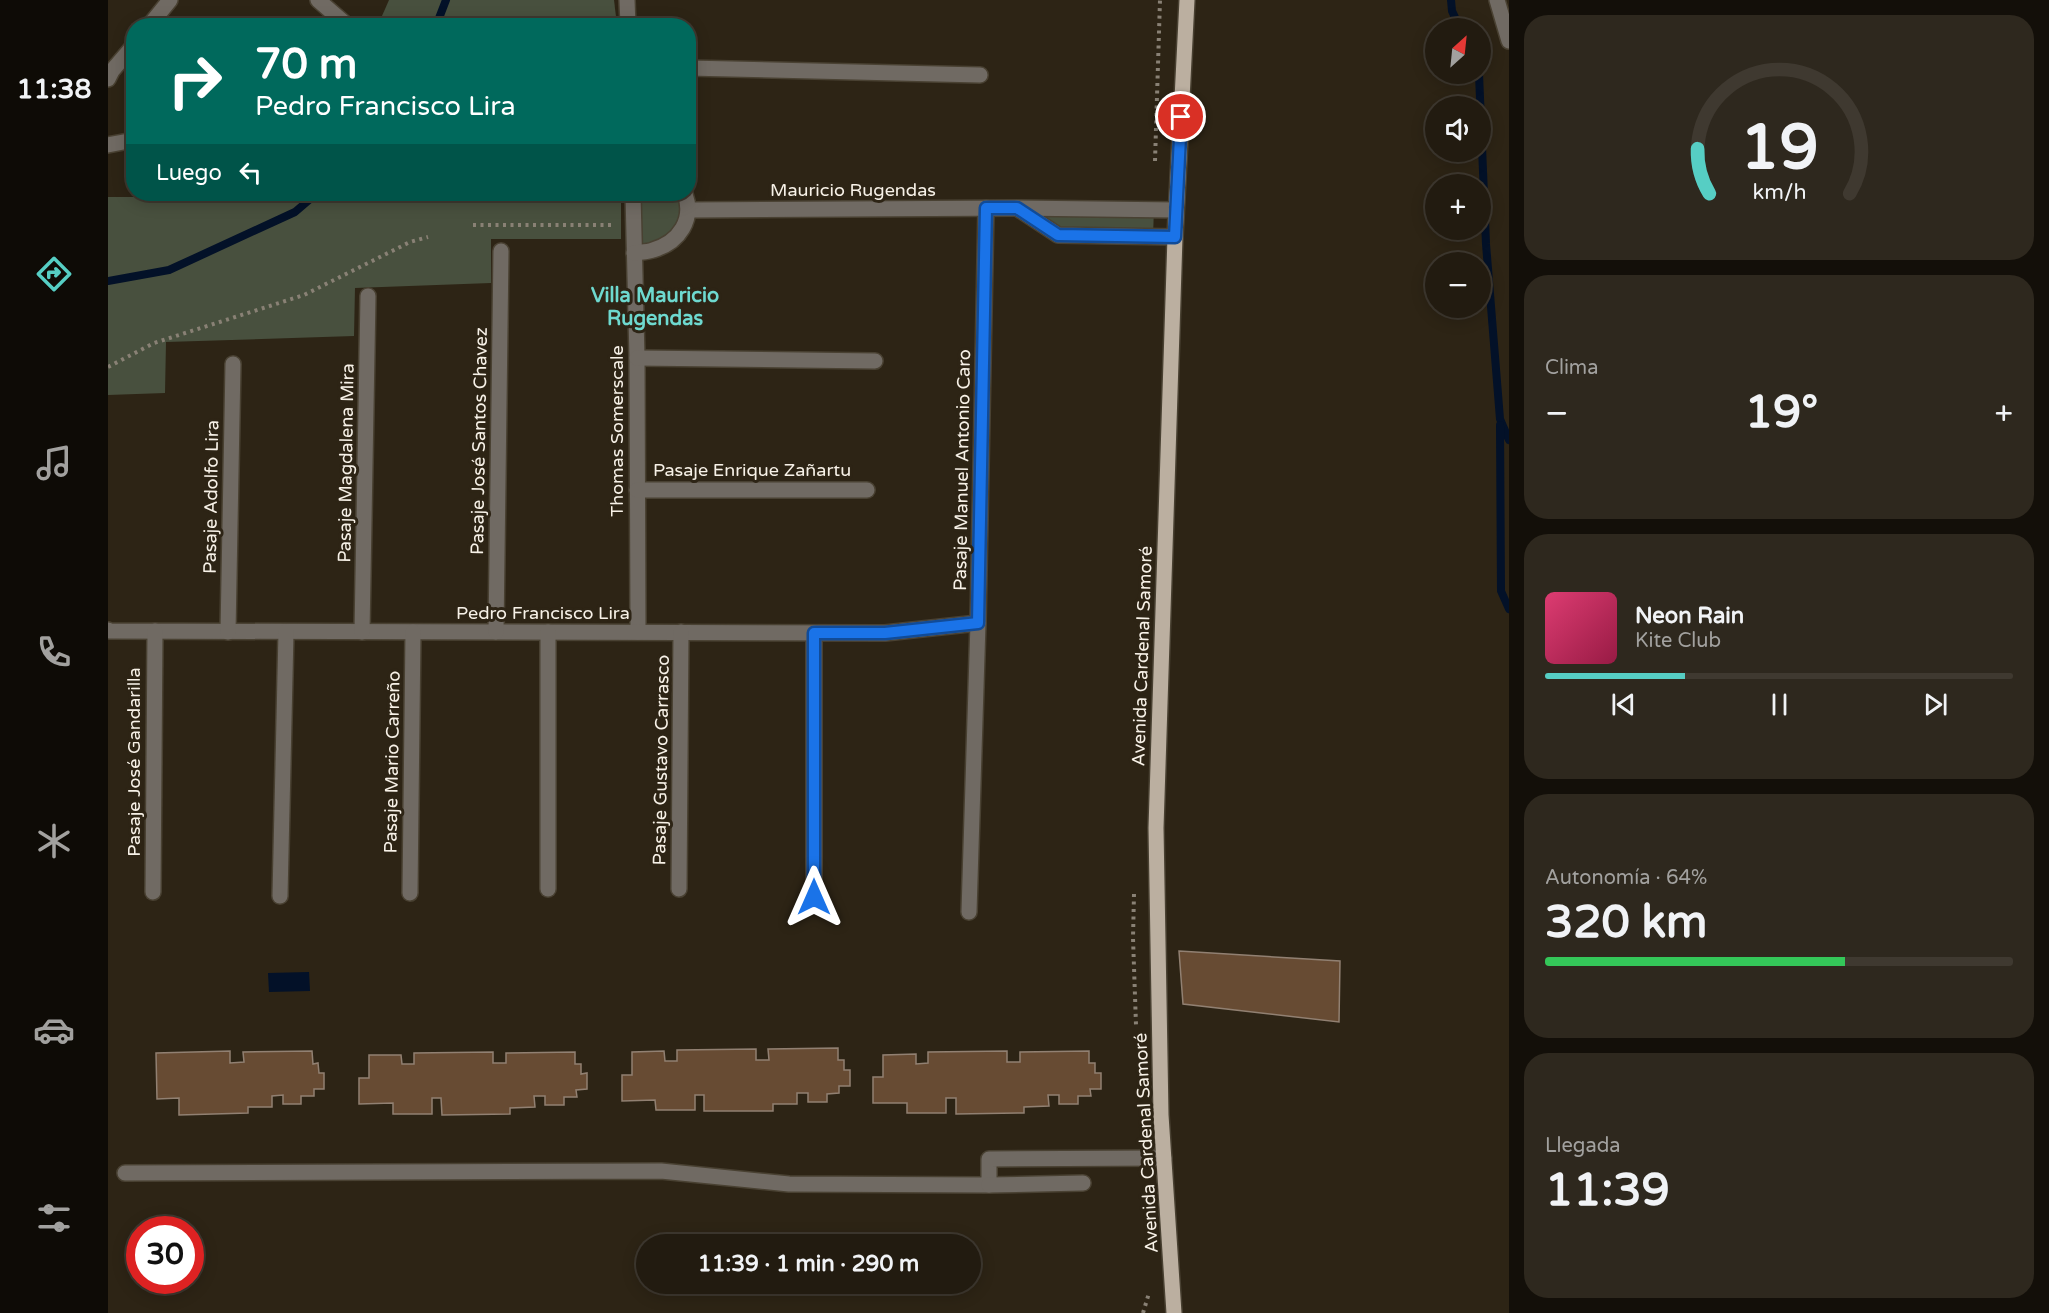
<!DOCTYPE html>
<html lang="es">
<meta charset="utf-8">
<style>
:root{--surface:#221b10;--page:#2e281e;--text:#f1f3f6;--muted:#a2a19f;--line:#3f3930;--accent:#56cec4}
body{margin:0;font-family:"Varela Round",sans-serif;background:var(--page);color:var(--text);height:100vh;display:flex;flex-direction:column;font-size:22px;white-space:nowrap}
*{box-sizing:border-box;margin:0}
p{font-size:20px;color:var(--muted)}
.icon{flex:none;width:33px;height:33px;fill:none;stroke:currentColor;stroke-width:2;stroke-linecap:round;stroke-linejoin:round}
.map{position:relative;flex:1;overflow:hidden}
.side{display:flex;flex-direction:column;gap:15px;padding:15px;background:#130f09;width:540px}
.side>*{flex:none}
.top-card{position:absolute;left:18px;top:18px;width:570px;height:183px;border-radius:24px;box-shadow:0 3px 15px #0003,0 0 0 2px var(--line);background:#00695c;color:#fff;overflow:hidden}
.needle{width:39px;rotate:27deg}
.fabs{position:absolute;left:1317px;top:18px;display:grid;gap:12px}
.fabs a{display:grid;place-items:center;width:66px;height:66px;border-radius:50%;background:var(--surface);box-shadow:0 3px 15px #0003,0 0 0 2px var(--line);font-size:30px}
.speed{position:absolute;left:18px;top:1216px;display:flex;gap:12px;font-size:30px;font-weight:700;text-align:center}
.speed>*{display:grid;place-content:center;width:78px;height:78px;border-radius:50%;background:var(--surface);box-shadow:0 3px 15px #0003,0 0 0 2px var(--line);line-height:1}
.speed .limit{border:9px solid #d22;background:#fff;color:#111}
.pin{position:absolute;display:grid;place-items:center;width:51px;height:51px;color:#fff;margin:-26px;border:3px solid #fff;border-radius:50%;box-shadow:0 2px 6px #0007}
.me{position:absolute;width:66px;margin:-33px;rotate:0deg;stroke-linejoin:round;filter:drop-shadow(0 0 4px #0008)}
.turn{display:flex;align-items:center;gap:21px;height:126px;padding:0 30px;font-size:27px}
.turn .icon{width:78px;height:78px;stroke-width:2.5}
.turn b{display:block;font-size:42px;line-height:51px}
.then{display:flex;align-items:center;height:57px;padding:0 30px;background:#0003;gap:12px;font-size:22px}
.big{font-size:45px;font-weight:700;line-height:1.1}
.side .card{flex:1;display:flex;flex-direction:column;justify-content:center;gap:9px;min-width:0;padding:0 21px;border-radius:24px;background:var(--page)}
.side .dial{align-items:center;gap:0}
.dial svg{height:156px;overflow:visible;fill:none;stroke:var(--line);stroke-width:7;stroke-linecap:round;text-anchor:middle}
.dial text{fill:var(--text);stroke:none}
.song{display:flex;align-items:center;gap:18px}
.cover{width:72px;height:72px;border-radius:9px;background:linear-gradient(135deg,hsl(340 70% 55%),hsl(340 70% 35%))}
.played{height:6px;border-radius:3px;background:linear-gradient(90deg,var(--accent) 30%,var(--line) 30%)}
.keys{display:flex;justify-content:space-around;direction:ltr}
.heat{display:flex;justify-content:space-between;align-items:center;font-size:33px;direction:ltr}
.charge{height:9px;border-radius:4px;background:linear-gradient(90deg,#34c759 64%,var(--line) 0)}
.trip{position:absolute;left:528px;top:1234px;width:345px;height:60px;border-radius:30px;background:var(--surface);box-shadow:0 3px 15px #0003,0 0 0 2px var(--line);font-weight:700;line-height:60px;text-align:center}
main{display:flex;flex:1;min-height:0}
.tabs{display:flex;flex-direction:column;width:108px;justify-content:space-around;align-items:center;background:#0e0b06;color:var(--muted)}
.tabs .icon{width:42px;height:42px}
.tabs .current{color:var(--accent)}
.tabs b{font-size:27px;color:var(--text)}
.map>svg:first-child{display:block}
</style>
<main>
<nav class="tabs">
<b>11:38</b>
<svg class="icon current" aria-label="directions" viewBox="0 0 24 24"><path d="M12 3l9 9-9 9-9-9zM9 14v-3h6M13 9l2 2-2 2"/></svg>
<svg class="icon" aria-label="music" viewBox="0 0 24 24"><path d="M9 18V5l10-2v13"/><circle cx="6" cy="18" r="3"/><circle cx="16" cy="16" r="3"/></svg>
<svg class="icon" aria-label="phone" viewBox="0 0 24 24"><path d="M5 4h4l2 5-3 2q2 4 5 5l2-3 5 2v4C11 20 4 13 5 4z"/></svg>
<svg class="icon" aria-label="climate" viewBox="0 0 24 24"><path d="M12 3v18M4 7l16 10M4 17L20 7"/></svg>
<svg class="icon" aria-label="car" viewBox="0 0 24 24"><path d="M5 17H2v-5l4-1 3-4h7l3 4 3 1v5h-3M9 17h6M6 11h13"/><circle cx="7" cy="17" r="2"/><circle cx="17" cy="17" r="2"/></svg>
<svg class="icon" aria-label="filters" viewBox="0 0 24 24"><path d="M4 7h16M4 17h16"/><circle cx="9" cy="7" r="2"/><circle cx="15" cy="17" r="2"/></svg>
</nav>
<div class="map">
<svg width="1401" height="1313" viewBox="0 0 1401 1313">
<rect width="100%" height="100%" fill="#2d2415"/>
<!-- green -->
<g fill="#48503e">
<path d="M281,0H506L509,25H270Z"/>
<path d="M85,194H513V239H383V283L247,288L246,336L58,342L57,393L0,395V197H79Z"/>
<path d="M525,194H577V227L526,253Z"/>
<path d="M909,208L1046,209L1045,236L950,235Z"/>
</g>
<!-- water -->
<path fill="#031128" d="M201,972L202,991L161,992L160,973Z"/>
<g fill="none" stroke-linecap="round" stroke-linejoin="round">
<!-- stream -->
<g stroke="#031128" stroke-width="8">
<path d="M1343,0L1344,11L1352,28"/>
<path d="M328,26L338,0"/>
<path d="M1371,74L1378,244L1392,419L1401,440"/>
<path d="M0,281L61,270L187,212L208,194"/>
<path d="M1392,425L1393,591L1401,609"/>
</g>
</g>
<!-- building -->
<g fill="#674b33" stroke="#918072" stroke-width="1.5">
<path d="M1071,951L1232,961L1231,1022L1075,1004Z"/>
<path d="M730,1048V1060H736V1070H742V1086H731V1093L719,1094V1102H700V1093H689V1104H665V1111H596V1095H587V1110H548L547,1100L514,1101V1075H524V1052L556,1051L557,1061H569V1050L648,1049V1060H661L660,1049Z"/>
<path d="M122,1051V1063L136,1062L135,1052L204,1051L205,1064L210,1063L211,1073H216V1089H206V1096H193V1104H175V1095L164,1096V1107H140V1113L71,1115V1098L49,1099L48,1053Z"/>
<path d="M899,1051V1062H912V1052L981,1051V1063H987V1073H993V1089H982L983,1096H970V1104H951V1095H940L941,1106L916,1107V1113L848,1114V1098H838V1113H799V1103H765V1077H775V1055L808,1054V1064L820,1063V1052Z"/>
<path d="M385,1052V1063H398V1053L467,1052V1064H473V1074L479,1073V1089L468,1090L469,1097H456V1105H437V1096H426L427,1107L402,1108V1114L334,1115L333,1098H324V1114H285V1103L251,1104V1078H261V1055H293L294,1064H306V1053Z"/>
</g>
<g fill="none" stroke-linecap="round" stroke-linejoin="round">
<defs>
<g id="minor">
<path d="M210,0L240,26"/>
<path d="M519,0L520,26"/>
<path d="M1389,0L1401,41"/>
<path d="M41,26L62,0"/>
<path d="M580,68L872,75"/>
<path d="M0,79L4,71L26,45"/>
<path d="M0,145L26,140"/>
<path d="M525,194L529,358L530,632"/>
<path d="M909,208L950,235L1067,237"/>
<path d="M582,210L909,208L1068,210"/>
<path d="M526,253C532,252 540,252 545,250C572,242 586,219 577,194"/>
<path d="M529,358L767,361"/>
<path d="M529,490H759"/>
<path d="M0,630L2,631L777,633L870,623"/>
<path d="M120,632L125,364"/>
<path d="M254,632L260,296"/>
<path d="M388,632L393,251"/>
<path d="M440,632V889"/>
<path d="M706,633V897"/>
<path d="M571,889L573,632"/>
<path d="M45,892L47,631"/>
<path d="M302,893L305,632"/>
<path d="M172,896L178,632"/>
<path d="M861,912L870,623L878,208"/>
<path d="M17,1173L553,1171L681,1184L881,1185V1159L1056,1158"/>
<path d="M881,1185L975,1183"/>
</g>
<path id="major" d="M1066,1313L1053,1115L1048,828L1067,237L1079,0"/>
</defs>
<!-- minor casing -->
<use href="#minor" stroke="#494132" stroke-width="18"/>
<!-- major casing -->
<use href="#major" stroke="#494132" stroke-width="18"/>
<!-- path -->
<g stroke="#898175" stroke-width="4" stroke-dasharray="3 4.5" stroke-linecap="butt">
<path d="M1047,161L1052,0"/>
<path d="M365,225H506"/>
<path d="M0,367L46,343L196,295L302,242L320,237"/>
<path d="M1026,894L1025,938L1028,1025"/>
<path d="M1035,1313L1041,1293"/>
</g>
<!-- minor -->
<use href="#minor" stroke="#706a63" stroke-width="15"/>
<!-- major -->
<use href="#major" stroke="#bbafa0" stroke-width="15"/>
</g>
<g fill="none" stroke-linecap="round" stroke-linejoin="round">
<defs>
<path id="route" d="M706,897V633H777L870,623L878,208H909L950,235L1067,237L1073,117"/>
</defs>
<!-- route casing -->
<use href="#route" stroke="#114b97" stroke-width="15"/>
<!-- route -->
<use href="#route" stroke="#1a73e8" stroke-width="10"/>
</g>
<g text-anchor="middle" stroke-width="6" stroke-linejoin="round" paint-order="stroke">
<!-- street labels -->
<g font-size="18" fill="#f7f1e7" stroke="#2d2415">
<text x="745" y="196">Mauricio Rugendas</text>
<text transform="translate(509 431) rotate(-90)" y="6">Thomas Somerscale</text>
<text transform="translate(371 441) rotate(-89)" y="6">Pasaje José Santos Chavez</text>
<text transform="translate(238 463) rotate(-89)" y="6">Pasaje Magdalena Mira</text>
<text x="644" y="476">Pasaje Enrique Zañartu</text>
<text transform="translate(854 470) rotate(-89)" y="6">Pasaje Manuel Antonio Caro</text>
<text transform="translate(103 497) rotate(-89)" y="6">Pasaje Adolfo Lira</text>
<text x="435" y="619">Pedro Francisco Lira</text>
<text transform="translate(1034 656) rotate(-88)" y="6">Avenida Cardenal Samoré</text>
<text transform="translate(553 760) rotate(-89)" y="6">Pasaje Gustavo Carrasco</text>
<text transform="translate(26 762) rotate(-90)" y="6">Pasaje José Gandarilla</text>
<text transform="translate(284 762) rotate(-89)" y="6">Pasaje Mario Carreño</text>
<text transform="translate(1038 1143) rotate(-93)" y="6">Avenida Cardenal Samoré</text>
</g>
<!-- neighbourhood labels -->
<g font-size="20" font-weight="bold" fill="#6ed9cf" stroke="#2d2415">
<text x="547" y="302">Villa Mauricio<tspan x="547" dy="23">Rugendas</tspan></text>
</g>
</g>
</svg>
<div class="fabs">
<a><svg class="needle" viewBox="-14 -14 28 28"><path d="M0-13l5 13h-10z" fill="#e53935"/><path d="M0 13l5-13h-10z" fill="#a2a19f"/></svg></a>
<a><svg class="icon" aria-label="sound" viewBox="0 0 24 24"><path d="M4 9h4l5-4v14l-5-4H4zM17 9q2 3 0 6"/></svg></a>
<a>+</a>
<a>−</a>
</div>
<div class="speed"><div class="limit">30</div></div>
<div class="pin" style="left:1073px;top:117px;background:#d93025"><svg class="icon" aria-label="arrive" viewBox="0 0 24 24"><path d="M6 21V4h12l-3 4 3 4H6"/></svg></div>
<svg class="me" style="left:706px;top:897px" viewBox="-20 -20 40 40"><path d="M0-17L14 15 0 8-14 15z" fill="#1a73e8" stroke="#fff" stroke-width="4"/></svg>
<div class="trip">11:39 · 1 min · 290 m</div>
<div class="top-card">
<div class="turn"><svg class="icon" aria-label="right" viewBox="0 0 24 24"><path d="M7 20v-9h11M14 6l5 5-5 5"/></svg><div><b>70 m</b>Pedro Francisco Lira</div></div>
<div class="then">Luego<svg class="icon" aria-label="left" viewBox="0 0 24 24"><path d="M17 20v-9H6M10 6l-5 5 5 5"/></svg></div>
</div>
</div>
<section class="side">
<div class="card dial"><svg viewBox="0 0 100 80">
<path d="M14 69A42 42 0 1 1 86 69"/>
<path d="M14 69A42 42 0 0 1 8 46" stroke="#56cec4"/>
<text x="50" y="56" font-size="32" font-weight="700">19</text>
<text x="50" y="72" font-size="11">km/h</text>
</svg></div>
<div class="card"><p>Clima</p>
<div class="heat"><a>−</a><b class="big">19°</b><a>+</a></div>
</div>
<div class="card">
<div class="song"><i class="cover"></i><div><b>Neon Rain</b><p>Kite Club</p></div></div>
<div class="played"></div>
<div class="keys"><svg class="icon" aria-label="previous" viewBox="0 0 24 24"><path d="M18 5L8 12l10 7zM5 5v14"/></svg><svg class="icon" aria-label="pause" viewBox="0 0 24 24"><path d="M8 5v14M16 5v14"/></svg><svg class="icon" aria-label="next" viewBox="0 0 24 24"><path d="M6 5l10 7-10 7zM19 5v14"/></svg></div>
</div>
<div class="card"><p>Autonomía · 64%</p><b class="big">320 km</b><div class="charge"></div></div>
<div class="card"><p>Llegada</p><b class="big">11:39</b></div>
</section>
</main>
